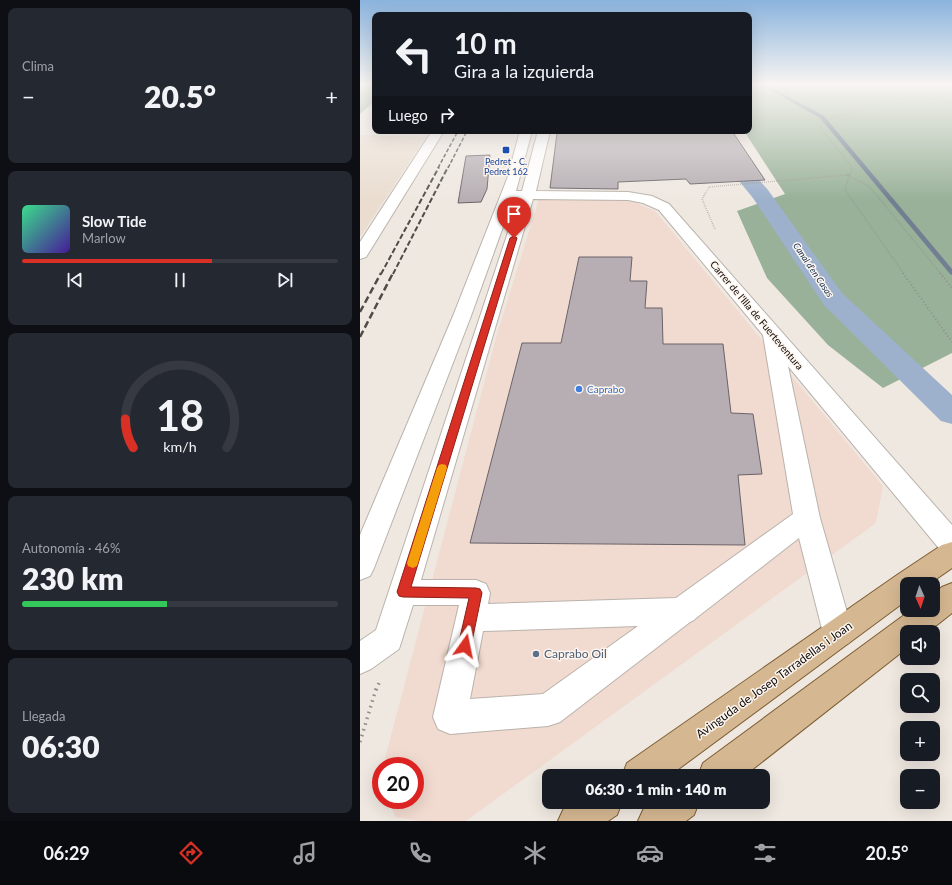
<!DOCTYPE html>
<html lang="es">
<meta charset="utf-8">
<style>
:root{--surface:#171b24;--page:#242831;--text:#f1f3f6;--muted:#9ea1a6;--line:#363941;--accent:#d93025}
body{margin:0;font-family:Lato,sans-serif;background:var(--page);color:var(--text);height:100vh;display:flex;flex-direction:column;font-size:15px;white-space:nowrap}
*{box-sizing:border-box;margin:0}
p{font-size:13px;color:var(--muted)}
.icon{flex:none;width:22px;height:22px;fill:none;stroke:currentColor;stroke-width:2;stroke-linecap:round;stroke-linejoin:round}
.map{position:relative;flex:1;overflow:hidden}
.side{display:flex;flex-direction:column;gap:8px;padding:8px;background:#0d0f14;width:360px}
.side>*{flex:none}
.banner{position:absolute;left:12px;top:12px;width:380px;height:122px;border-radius:8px;box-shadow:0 4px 16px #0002;background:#171b24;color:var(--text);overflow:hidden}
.needle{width:26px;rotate:177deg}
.fabs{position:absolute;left:540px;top:577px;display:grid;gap:8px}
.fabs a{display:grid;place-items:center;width:40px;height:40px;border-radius:8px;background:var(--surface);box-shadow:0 4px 16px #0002;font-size:20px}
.speed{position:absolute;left:12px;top:757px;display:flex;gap:8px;font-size:20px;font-weight:700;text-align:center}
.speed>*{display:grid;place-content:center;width:52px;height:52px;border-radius:50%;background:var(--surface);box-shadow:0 4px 16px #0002;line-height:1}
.speed .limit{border:6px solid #d22;background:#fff;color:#111}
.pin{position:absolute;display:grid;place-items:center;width:34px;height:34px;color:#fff;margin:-41px -17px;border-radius:50% 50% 50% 0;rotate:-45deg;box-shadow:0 0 4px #0007}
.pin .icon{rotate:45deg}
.me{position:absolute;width:44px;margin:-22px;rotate:12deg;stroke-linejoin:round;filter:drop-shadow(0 0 3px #0008)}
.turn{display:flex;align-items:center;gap:14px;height:84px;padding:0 16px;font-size:18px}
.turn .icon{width:52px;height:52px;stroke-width:2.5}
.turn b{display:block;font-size:28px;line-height:34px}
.then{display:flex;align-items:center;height:38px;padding:0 16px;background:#0003;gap:8px;font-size:15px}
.big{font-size:30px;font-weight:800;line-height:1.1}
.side .tile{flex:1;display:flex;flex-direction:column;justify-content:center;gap:6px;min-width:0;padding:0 14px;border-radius:8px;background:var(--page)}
.side .dial{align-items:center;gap:0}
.dial svg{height:104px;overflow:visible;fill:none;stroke:var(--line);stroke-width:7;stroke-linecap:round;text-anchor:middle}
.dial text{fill:var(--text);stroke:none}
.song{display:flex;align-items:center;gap:12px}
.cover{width:48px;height:48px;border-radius:6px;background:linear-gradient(135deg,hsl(150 70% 55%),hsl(260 70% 35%))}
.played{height:4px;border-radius:2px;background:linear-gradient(90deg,var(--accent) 60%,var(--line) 60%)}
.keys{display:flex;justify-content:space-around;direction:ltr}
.heat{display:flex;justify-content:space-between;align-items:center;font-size:22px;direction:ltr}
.charge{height:6px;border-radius:3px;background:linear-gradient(90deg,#34c759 46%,var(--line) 0)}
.trip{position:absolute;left:182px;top:769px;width:228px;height:40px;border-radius:8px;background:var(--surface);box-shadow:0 4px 16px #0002;font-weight:800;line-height:40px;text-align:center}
.menu{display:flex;height:64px;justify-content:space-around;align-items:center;background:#090b0e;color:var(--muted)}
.menu .icon{width:28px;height:28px}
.menu .current{color:var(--accent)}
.menu b{font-size:18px;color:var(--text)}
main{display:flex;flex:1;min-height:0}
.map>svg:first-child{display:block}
</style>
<main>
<section class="side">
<div class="tile"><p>Clima</p>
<div class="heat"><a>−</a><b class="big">20.5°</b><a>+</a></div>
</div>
<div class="tile">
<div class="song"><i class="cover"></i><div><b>Slow Tide</b><p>Marlow</p></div></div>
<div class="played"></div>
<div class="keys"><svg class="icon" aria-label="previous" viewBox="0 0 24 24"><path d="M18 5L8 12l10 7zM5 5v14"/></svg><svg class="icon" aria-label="pause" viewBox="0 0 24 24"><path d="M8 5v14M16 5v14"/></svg><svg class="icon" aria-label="next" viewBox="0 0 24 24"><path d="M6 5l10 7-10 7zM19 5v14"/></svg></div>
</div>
<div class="tile dial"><svg viewBox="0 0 100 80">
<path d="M14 69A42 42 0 1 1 86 69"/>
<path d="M14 69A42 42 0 0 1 8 47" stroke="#d93025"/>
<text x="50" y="56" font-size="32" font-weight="700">18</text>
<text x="50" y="72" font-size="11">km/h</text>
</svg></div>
<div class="tile"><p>Autonomía · 46%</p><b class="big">230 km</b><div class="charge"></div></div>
<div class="tile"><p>Llegada</p><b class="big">06:30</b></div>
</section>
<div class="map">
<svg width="592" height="821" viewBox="0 0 592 821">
<rect width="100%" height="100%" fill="#efe8e1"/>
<!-- commercial -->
<path fill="#f1dacf" d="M179,199H235L274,202L295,211L523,486L516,523L106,821H60L35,817L30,800H55V766H23L137,334Z"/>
<!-- built -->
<path fill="#eaddd0" d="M0,135L66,137L0,237Z"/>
<!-- forest -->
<g fill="#98b198">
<path d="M0,85H15V101L0,114Z"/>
<path d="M389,85H592V353L523,388L468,345L407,278L377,211L425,194L384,131H389Z"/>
</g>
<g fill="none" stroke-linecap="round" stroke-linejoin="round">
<!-- stream -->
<path fill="#727f92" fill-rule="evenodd" d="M401,85H407L464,116L592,269V275L590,274L460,118Z"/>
<!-- canal -->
<path fill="#9db1cc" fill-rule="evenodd" d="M338,131H356L408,190L482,293L592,395V424L581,421L464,305L393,198Z"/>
</g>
<!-- building -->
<g fill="#b6aeb3" stroke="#6b6368">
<path d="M221,131H372L405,180L330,184L326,179L258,182V189L190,188L197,133Z"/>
<path d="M130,155L127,189L121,202L98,203L106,156Z"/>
<path d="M219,257H272L270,281H287L285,308H302L303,344H363L371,413L393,414L402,474L378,475L385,545L110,543L162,343H201Z"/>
</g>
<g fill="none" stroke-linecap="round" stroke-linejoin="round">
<defs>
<g id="minor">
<path d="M72,131H84L8,254L6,257L0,259V242Z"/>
<path d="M160,131H172L156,191H162L178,131H190L176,191L268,192L292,196L309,204L592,525V555L582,552L428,366L460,518L493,633L489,643L478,647L467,643L463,633L439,538L336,618L334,620L330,622L200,722L188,726L90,734L78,729L73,717L99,605H53L39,649L11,669L0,674V641L16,630L159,199H153L111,316L14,568L10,576L0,580V535L93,316L147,179ZM173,199L268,200L283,203L299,210L403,335L433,514L316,598L128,604L130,593L126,584L116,580H61ZM278,626L183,694L110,699L123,631Z"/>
</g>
<g id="major">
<path d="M592,542V568L569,584H547V600L309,776H262L267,763L537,575L582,545Z"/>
<path d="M592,583V613L568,632H547V648L384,776H338L343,763L551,610H573V594L582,587Z"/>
<path d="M212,802H262L257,815L248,821H198L204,808Z"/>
<path d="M292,802H339L334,815L326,821H278L284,808Z"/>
</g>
</defs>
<!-- minor casing -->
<use href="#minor" stroke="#bab3ac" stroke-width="2"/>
<!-- major casing -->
<use href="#major" stroke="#7d5d33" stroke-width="2"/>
<!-- path-far2 -->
<g stroke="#938e89" stroke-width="1.5" stroke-dasharray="0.5 1.5" stroke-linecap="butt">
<path d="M503,85L529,97L528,100"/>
<path d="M487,175L489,176L485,190L544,274"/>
<path d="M488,175L510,187L581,274"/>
<path d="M355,229L342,199L349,187L487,175L491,173L492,167L460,127L464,121L528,100L560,96L592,103"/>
</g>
<!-- path-far1 -->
<g stroke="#938e89" stroke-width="2" stroke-dasharray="1 2.5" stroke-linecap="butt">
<path d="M543,273L592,342"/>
<path d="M580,273L592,288"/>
</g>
<!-- path -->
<g stroke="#938e89" stroke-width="3.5" stroke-dasharray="1.5 4.5" stroke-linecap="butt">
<path d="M16,690L19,683"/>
<path d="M0,742L16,689"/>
</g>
<!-- minor -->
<use href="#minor" fill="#fff" fill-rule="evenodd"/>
<!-- major -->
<use href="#major" fill="#d5b892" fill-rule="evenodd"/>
<!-- rail-far2 -->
<g stroke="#4f4b47" stroke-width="1.5" stroke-dasharray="4 2" stroke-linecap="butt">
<path d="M78,168L98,131"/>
<path d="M88,168L107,131"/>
</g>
<!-- rail-far1 -->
<g stroke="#4f4b47" stroke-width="2" stroke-dasharray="5.5 2.5" stroke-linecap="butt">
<path d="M21,274L79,167"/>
<path d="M33,274L88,167"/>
</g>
<!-- rail -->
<g stroke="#4f4b47" stroke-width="2.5" stroke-dasharray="7 3.5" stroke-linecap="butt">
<path d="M0,312L21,273"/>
<path d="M0,337L33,273"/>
</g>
</g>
<!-- sky -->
<linearGradient id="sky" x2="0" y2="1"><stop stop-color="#8ab3dd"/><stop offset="0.42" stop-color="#f8f5f2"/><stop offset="1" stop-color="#f8f5f2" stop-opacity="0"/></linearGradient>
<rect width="592" height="200" fill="url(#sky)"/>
<!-- route -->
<path fill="#d93025" stroke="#8d1f18" d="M154,236L157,238L51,587L116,588L120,589L122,593L111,646L109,650L105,652L100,650L98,646L109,598L43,597L39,596L37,592L150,238Z"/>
<!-- slow -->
<path fill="#f59e0b" d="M82,464L86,465L87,468L58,563L57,566L53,568L48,566L47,563L77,468L79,465Z"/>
<!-- markers -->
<rect fill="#1a4fb4" stroke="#fdf5ee" stroke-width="1.5" x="142" y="146" width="8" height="8" rx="2"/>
<circle fill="#3f7fe0" stroke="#fdf5ee" stroke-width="1.5" cx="219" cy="389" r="4"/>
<circle fill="#5c6f8a" stroke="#fdf5ee" stroke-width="1.5" cx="176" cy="654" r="4"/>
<g text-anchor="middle" stroke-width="3" stroke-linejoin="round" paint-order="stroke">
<!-- far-transit labels -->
<g font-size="9" fill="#164399" stroke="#fdf5ee">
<text x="146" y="165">Pedret - C.<tspan x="146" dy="10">Pedret 162</tspan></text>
</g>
<!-- far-water labels -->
<g font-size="9" font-style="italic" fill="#0e2b4f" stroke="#fdf5ee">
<text transform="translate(453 270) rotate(56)" y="3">Canal d'en Casas</text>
</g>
<!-- street labels -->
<g font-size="10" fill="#0e0b09" stroke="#fdf5ee">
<text transform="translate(397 315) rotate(50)" y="4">Carrer de l'Illa de Fuerteventura</text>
</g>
<!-- shop labels -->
<g font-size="10" fill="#366cbe" stroke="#fdf5ee" text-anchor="start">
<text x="227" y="393">Caprabo</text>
</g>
<!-- near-service labels -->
<g font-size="12" fill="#4e5e75" stroke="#fdf5ee" text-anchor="start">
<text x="184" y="658">Caprabo Oil</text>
</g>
<!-- near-street labels -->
<g font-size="12" fill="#0e0b09" stroke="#fdf5ee">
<text transform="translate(414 680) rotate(-36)" y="4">Avinguda de Josep Tarradellas i Joan</text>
</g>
</g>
</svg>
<div class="fabs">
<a><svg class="needle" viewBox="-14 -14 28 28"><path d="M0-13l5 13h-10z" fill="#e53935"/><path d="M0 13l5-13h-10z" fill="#9ea1a6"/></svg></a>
<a><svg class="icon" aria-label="sound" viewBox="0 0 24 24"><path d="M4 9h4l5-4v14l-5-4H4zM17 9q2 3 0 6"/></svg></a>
<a><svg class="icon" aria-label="search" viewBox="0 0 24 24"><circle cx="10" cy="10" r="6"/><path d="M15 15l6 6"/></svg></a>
<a>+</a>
<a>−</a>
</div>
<div class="speed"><div class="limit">20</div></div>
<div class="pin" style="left:154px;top:238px;background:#d93025"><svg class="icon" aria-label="arrive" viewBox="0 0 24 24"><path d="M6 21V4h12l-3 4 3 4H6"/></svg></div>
<svg class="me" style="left:105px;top:646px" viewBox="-20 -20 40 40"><path d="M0-17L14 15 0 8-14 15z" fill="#d93025" stroke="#fff" stroke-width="4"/></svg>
<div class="trip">06:30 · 1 min · 140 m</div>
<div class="banner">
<div class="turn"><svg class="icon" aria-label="left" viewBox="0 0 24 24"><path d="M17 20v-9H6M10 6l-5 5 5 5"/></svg><div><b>10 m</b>Gira a la izquierda</div></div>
<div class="then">Luego<svg class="icon" aria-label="right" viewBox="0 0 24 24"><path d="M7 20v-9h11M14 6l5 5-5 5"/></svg></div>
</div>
</div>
</main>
<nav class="menu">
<b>06:29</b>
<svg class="icon current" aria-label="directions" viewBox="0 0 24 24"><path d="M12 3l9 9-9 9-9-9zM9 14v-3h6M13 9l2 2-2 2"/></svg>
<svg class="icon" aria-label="music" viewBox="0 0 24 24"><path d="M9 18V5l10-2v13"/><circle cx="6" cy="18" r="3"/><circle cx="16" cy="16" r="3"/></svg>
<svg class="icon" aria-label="phone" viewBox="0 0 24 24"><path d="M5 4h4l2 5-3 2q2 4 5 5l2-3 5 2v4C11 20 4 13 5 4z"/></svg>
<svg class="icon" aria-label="climate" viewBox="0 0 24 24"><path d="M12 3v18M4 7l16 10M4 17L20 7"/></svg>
<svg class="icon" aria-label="car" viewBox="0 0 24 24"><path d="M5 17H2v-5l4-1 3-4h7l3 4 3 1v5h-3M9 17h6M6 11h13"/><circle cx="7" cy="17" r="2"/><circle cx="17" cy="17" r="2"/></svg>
<svg class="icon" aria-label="filters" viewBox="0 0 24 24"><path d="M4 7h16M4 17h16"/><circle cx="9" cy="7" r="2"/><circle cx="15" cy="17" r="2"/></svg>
<b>20.5°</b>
</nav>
